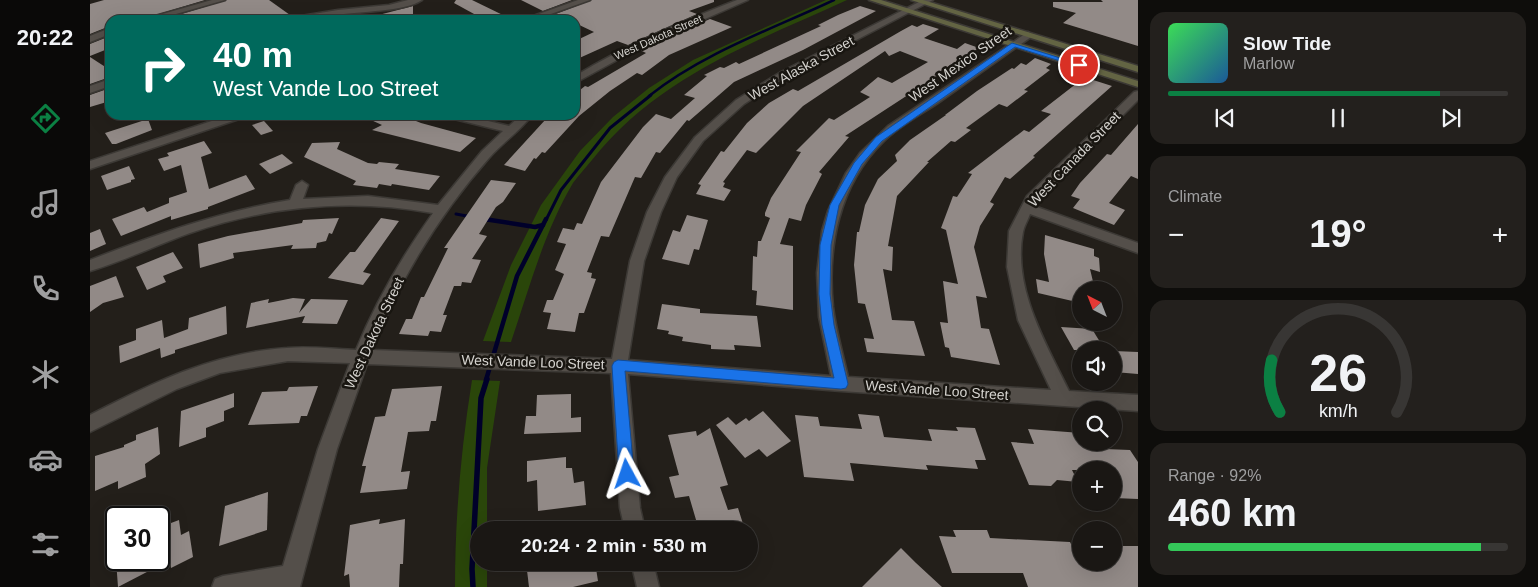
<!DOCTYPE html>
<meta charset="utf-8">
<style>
:root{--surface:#1a1714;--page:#23201d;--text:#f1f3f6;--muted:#9f9fa0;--line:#383634;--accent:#0b8043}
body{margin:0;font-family:Arial,sans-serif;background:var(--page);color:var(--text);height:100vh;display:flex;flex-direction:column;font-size:19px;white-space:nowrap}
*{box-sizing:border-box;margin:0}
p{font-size:16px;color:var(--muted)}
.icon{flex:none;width:28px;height:28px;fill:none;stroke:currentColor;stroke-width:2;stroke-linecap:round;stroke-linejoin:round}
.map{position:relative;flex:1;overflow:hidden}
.panel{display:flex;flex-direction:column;gap:12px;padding:12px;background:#0e0d0b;width:400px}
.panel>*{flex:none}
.top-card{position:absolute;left:15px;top:15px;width:475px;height:105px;border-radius:15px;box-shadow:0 5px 20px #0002,0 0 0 1px var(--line);background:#00695c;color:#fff;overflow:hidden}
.needle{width:32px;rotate:318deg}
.tools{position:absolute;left:982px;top:281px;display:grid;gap:10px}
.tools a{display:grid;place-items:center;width:50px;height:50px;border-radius:50%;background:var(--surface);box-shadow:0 5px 20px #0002,0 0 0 1px var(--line);font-size:25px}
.speed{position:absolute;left:15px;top:506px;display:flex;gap:10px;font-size:25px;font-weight:700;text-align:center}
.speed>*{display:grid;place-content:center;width:65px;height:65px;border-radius:50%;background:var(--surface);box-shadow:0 5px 20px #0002,0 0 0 1px var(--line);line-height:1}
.speed .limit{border:2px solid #111;border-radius:8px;background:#fff;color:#111}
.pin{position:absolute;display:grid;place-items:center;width:42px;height:42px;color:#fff;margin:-21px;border:2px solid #fff;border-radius:50%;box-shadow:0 1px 5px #0007}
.me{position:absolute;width:55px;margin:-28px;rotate:355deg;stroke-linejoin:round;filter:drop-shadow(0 0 4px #0008)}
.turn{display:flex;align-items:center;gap:18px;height:105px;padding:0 25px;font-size:22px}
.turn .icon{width:65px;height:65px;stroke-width:2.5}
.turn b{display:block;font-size:35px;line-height:42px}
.big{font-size:38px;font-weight:700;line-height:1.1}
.panel .widget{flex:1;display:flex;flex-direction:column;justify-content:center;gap:8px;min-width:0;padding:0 18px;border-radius:15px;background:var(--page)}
.panel .dial{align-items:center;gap:0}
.dial svg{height:130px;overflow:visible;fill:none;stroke:var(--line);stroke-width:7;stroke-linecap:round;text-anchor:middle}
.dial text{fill:var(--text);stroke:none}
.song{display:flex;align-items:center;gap:15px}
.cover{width:60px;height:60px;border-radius:8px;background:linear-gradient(135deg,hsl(130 70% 55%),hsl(210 70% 35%))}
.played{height:5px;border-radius:2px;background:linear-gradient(90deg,var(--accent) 80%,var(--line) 80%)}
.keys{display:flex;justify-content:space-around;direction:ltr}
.heat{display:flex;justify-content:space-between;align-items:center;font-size:28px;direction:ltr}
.charge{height:8px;border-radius:4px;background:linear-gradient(90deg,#34c759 92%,var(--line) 0)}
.trip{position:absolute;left:380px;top:521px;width:288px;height:50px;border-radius:25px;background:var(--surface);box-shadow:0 5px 20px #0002,0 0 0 1px var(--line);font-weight:700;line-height:50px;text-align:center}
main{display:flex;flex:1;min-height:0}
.tabs{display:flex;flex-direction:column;width:90px;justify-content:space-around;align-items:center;background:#0a0908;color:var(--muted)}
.tabs .icon{width:35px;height:35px}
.tabs .active{color:var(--accent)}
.tabs b{font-size:22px;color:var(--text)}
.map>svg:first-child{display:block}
</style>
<main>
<nav class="tabs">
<b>20:22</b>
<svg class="icon active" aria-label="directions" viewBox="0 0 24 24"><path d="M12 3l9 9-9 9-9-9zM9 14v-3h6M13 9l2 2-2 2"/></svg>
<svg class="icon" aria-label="music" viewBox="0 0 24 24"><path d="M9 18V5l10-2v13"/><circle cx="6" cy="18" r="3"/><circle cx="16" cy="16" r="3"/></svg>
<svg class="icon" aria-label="phone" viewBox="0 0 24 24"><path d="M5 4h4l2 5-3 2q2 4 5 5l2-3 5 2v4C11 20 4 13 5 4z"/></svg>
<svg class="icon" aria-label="climate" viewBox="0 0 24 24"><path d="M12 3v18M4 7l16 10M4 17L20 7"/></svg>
<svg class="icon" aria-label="car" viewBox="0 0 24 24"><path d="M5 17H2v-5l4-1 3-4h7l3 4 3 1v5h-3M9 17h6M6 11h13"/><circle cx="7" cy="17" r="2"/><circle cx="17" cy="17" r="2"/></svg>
<svg class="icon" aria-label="filters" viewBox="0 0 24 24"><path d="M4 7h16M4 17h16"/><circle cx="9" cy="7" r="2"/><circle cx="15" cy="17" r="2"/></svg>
</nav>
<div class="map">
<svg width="1048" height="587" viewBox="0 0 1048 587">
<rect width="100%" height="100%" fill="#231f1a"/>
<!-- green -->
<g fill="#2a460a">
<path d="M736,0H757C663,43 569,76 502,160C496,167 489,175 483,183C454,232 439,289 421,342L393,341L421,265L451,205L490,151L523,117L559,88L603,60Z"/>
<path d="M382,380L410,381L397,468V530H389V562L397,563V587H365C365,518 371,448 382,380Z"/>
</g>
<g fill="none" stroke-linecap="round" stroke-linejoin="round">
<!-- stream-far3 -->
<path stroke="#00002a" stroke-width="2.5" d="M559,96C613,53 682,29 744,0"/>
<!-- stream-far2 -->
<g stroke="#00002a" stroke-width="3">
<path d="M366,214L382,217"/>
<path d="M394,219L401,220"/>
<path d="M456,220L471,190L520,128L561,95"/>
</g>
<!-- stream-far1 -->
<g stroke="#00002a" stroke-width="4.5">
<path d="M394,219L445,227L453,225"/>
<path d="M396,380L427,276L456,219"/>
</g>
<!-- stream -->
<path stroke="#00002a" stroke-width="5.5" d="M383,587L382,569L391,398L397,379"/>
</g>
<!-- building -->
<g fill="#928a87">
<path d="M14,0H115L49,20H20V26L0,34V4Z"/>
<path d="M137,0H179L200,15L181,20H72Z"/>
<path d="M366,0H382L423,20H395L364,3Z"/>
<path d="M431,0H482L453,11Z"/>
<path d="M502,0H624V2L599,11L607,14L538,45L527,41L485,60V41L504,32L485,23V20H472L463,15Z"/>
<path d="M1011,0H1048V46L973,23L986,13L963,7V2H1013Z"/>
<path d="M323,6V18L316,20H282L281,17Z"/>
<path d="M770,6L786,11L713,50L644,82L599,121L597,120L570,153L566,152L551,178L545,177L519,237L511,236L497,272L502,273L501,278L506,279L494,313H489L485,332L457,329L461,313L453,312L457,300H463L474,274L465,270L476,244L467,242L473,228L484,230L487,223L492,224L511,182L553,127L566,114L581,119L605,98L594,95L617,76L614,75L630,67L634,68L646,62L649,64L731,26L728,25L748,15Z"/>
<path d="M620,19L642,27L579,55L552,75L547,73L520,91L489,116L455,153L452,152L446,159L444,158L435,171L414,165L456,119L459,120L465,115H485V94L495,86L498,87L556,53L550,50Z"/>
<path d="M833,24L849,29L834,38L867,49L875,43L889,48L844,75L847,76L755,136L759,137L729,172L732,174L716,205L711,221L699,218L690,244L703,246V310L666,305L667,291L662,290L663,256L667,257L668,241H671L680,218L675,216V213L681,198L711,152L706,151L739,118L744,120L780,97L770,92L788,77L802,83L838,62L810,51L799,56L795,51L713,106L666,153L657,150L633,182L635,183L633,187L641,190L634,201L606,194L611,185L608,184L631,151L634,152L657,123L679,103L703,89L708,91L811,31L822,25L827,27Z"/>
<path d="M20,36V48L0,56V44Z"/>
<path d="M0,57L20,70V77L0,84Z"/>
<path d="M945,58L961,64L956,68L960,70L934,90L938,91L917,107L909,104L876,128L881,130L865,142L861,141L837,162H839L807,196L798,246L803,247L802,271L793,269L802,320L824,321L835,356L777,352L774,338L784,339L775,304L768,303L764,265L767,232H769L775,205L788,179L807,161L805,155L820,140L856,115H855L887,91L922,68L924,69L931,63L936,65Z"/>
<path d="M1000,79L1022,86L943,156L945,157L920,179L915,177L900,202L904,204L890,226L884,247L897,298L886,296L891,328L899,329L910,365L861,357L859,348L855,347L850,322L858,323L853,281L868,284L856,230L851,228L863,196L867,197L882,174L878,173L934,130L939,132L961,114L951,111L991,80L996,81Z"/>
<path d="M20,88V101L0,107V95Z"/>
<path d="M270,115H311L331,123L386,138L370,152L282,130L292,125Z"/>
<path d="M58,119L62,130L26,144H22L15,133Z"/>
<path d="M174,121L183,131L171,135L162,125Z"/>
<path d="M1048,124V179L1041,176L1019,203L1035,210L1024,225L983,208L990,199L981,196L990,183L1017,154L1021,155Z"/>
<path d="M114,141L122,153L111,157L119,189L156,175L165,189L118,207V209L81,220V216L31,236L22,219L54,207L57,212L79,203V198L97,192L91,165L74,171L68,159L79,156L77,153Z"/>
<path d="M250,142L247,149L278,163L287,164L289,162L309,164L305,169L350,176L339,190L302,184L301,186L289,184L287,188L263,185L266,181L214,157L222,143Z"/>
<path d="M192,154L203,163L180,174L169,164Z"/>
<path d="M39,166L45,179L41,180V182L17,190L11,176Z"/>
<path d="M401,180L426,183L413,202L406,207L389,234L397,236L382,259L391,260L381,283L372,282L371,286H364L353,315H357L351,332L340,331L338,336L309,334L316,319H322L331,297H334L358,248H354Z"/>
<path d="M597,215L618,220L609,250L604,249L599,265L572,259L583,230L590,232Z"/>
<path d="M249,218L242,234L239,233L236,241L227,243L226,248L201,249L203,245L143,253L144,258L110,268L108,244L138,236L212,223L213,220Z"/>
<path d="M291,218L309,221L273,272L281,274L273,285L238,278L260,252H265Z"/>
<path d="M10,229L16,244L0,251V233Z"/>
<path d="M955,235L1004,249V256L1009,258L1010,272L1000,269L1005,290H991V303L948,293L946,279L959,282L954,254Z"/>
<path d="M83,252L93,268L73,276L76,282L57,290L46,267Z"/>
<path d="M26,276L34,297L13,303L0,312V286Z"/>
<path d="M203,298L215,299L209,313L221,299L258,300L247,324L212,323L215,316L156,328L161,303L179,299L178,303Z"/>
<path d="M572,304L610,309V313L667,316L671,347L644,345L645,350L621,349V345L592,341L593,337L578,334L579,331L567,329Z"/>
<path d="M136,306L137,334L85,350V353L71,358L70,348L30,363L29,346L46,340V329L72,320L74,338L98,329L99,318Z"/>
<path d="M971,327L1002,329L1015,350H984Z"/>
<path d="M1024,351L1048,352V374L1024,372Z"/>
<path d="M228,386L217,416H211L209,423L158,425L172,392L197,391L199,387Z"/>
<path d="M352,386L346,421H341L339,431L318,432L311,472L320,471L317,489L270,493L276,466H272L285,417L295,416L302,389Z"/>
<path d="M144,393V407L134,411V421L116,428V437L89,447L91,411Z"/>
<path d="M481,394V418L491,417V432L434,434L436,416H446L447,395Z"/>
<path d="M673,411L701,441L677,457L669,449L655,458L626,425L638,417L646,425L656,418L659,421Z"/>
<path d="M768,414L789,416L794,437L842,441L838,429L868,431L866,427L885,428L896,460H885L888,469L836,465L838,470L760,463L764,481L714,477L705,415L728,417L730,426L772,429Z"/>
<path d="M68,427L70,454L55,464L56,477L28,489V481L5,491V456L34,447V445L46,440V435Z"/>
<path d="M620,428L638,485L630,487L638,510L648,508L654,527L641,530H609L599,496L585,498L579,477L589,475L578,435L606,431L607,436Z"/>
<path d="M938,429L991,433V442H1011L1015,449L1040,450L1048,462V499L1024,498V470H982L988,482L967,480L961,486L939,485L921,442L944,444Z"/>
<path d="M476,457V468H482L484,483L494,481L496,505L448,511L447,480L437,482V461Z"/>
<path d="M178,492L177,530L129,546L135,506Z"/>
<path d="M80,517L81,523L89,520L91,535L99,531L103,557L81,568L80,560L28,587L26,560H69V522Z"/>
<path d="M290,519L289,524L315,519L313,564H310L309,587H260L259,574L254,576L260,525Z"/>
<path d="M863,530H897L900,538L980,542L990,562H1024V546H1048V587H938L933,573H862L849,536L866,537Z"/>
<path d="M811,548L826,563L852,587H772Z"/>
<path d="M436,562H505L508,581L483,587H439Z"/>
</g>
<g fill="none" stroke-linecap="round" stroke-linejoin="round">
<defs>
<g id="minor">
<path d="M122,0H135L65,20H51Z"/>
<path d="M318,0H332C315,12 269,11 247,15C232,17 217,20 201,20L205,17L248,10L299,5Z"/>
<path d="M488,0H500L444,20H432Z"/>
<path d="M647,0H658L549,48L485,83V76C536,45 591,22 647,0Z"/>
<path d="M833,0H843L697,76L654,104L613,141L587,177L571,212L554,261L538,360L741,376L729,317L727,273L732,231L738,211L756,173L770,153L798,126L938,32L942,35L941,37C910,59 879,81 848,103C830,115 809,126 793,142C749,185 737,247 743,307C746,331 753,354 758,377L961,390L928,320L917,267L919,231L937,196L1044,92L1048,91V100L947,201L944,206L1048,243V253L940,214C938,220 934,226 933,232C922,287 956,344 979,391L1048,395V411L751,391L538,374L550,508L555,530H535L530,508L521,373L277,364L247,449L210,587H122L125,579L133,576L193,566L228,449L260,363L198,361L130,373L87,389L0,432V415C62,383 126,352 197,348C220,346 243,349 266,350C286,301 313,255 343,213C259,198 179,206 100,233C66,245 34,261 0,271V260C65,235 131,211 200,200L206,185L212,181L218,185L213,199L278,196L348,205L392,151L413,131L356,117L355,115H373L419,126L431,115H442C430,131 412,143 399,158C349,215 309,280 282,350L522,359L540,261L557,212L575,177L605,137L646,100L691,72Z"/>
<path d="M20,28V34L0,42V36Z"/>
<path d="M20,79V86L0,93V86Z"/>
<path d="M140,115H156L155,117L0,169V161Z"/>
<path d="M541,562H563L569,587H547Z"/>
</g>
<g id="secondary">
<path d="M779,0H791L1048,81V87Z"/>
<path d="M821,0H833L1048,66V72Z"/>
</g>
</defs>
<!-- minor casing -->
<use href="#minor" stroke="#3c3935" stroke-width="3"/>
<!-- secondary casing -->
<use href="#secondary" stroke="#3c3935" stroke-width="3"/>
<!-- minor -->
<use href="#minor" fill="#544f4a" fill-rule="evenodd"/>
<!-- secondary -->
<use href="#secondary" fill="#636443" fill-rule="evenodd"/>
</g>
<!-- route -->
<path fill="#1a73e8" stroke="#114b97" d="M922,43L993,65L986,66L925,47L792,141L772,164L749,205L741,245L740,294L744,325L758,384L756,388L751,389L535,371L544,474L542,479L537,481L532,479L529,474L522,366L524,362L528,360L744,378L732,325L729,294L730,245L740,205L764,163L786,137Z"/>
<g text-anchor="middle" stroke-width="5" stroke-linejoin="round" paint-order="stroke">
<!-- far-street labels -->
<g font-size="11" fill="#d5d3cf" stroke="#191611">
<text transform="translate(568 37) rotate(-24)" y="4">West Dakota Street</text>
</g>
<!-- street labels -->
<g font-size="14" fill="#d5d3cf" stroke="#191611">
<text transform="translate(870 64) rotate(-35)" y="5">West Mexico Street</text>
<text transform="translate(711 68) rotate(-29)" y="5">West Alaska Street</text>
<text transform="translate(984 159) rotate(-46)" y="5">West Canada Street</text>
<text transform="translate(284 333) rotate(-65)" y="5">West Dakota Street</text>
<text transform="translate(443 362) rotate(2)" y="5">West Vande Loo Street</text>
<text transform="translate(847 390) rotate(4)" y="5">West Vande Loo Street</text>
</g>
</g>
</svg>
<div class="tools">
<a><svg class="needle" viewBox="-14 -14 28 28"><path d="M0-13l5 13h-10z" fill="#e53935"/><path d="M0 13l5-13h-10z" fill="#9f9fa0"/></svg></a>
<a><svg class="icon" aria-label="sound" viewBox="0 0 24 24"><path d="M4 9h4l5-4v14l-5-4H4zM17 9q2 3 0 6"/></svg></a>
<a><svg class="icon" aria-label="search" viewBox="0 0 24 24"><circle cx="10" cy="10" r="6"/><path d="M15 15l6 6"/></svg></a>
<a>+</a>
<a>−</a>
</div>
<div class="speed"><div class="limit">30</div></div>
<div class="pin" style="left:989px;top:65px;background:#d93025"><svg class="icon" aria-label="arrive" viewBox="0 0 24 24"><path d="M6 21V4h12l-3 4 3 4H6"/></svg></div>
<svg class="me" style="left:537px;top:474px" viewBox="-20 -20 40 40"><path d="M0-17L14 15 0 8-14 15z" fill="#1a73e8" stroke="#fff" stroke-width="4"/></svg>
<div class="trip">20:24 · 2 min · 530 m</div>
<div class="top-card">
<div class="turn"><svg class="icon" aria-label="right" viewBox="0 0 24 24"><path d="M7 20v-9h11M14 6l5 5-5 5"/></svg><div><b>40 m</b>West Vande Loo Street</div></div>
</div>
</div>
<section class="panel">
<div class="widget">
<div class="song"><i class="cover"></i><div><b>Slow Tide</b><p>Marlow</p></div></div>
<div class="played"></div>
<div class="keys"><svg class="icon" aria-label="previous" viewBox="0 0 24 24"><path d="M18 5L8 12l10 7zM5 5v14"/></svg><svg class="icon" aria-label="pause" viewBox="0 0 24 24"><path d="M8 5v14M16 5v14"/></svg><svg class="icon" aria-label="next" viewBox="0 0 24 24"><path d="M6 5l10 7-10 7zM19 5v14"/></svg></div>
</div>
<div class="widget"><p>Climate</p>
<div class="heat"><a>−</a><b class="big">19°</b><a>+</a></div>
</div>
<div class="widget dial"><svg viewBox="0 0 100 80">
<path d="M14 69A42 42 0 1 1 86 69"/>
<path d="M14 69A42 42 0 0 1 9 37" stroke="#0b8043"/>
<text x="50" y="56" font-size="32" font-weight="700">26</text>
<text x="50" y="72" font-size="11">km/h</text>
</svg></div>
<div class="widget"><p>Range · 92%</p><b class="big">460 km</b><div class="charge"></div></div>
</section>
</main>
